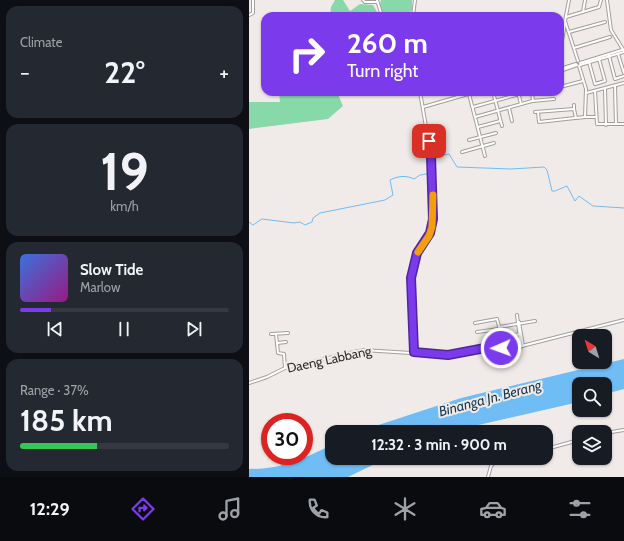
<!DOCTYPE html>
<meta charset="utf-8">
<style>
:root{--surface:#171b24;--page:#242831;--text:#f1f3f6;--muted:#9ea1a6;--line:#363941;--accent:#7c3aed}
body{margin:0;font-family:Cabin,sans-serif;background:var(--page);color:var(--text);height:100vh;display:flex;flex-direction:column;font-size:15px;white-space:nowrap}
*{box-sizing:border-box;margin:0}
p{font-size:13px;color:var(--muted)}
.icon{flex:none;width:22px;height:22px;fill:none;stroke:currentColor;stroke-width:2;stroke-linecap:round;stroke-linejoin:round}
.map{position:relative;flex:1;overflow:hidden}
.panel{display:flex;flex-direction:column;gap:6px;padding:6px;background:#0d0f14;width:249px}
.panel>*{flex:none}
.guide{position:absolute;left:12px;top:12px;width:303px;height:84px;border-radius:12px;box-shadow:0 1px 3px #0004;background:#7c3aed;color:#fff;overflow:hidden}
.needle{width:26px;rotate:322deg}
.controls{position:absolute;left:323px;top:329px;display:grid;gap:8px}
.controls a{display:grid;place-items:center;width:40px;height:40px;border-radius:8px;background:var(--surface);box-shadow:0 1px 3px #0004;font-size:20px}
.speed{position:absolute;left:12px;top:413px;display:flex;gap:8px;font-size:20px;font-weight:700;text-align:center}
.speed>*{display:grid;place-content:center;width:52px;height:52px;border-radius:50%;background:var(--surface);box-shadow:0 1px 3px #0004;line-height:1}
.speed .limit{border:6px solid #d22;background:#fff;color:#111}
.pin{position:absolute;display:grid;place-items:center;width:34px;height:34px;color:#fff;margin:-17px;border-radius:8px;box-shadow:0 2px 6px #0006}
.me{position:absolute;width:44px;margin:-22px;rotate:268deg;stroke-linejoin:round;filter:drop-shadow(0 0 3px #0008)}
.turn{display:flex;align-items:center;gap:14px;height:84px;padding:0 20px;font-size:18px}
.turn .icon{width:52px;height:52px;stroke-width:2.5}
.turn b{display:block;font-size:28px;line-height:34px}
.big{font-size:30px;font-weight:800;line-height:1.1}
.panel .tile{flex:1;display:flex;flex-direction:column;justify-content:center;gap:6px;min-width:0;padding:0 14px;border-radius:12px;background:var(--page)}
.panel .dial{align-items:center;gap:0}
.dial b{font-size:52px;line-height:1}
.song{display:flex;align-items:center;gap:12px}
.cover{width:48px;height:48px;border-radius:6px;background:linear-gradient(135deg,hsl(220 70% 55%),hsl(310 70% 35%))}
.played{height:4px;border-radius:2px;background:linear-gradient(90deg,var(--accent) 15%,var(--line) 15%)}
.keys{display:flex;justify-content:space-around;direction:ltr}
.heat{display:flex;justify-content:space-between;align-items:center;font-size:22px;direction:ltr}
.charge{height:6px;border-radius:3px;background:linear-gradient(90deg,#34c759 37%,var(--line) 0)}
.trip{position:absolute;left:76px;top:425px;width:228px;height:40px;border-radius:12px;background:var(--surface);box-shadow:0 1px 3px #0004;font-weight:800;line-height:40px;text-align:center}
.dock{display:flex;height:64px;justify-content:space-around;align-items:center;background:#090b0e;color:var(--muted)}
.dock .icon{width:28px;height:28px}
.dock .active{color:var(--accent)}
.dock b{font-size:18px;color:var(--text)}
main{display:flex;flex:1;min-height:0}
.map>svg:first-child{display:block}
</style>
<main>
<section class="panel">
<div class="tile"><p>Climate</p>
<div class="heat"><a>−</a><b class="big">22°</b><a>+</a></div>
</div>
<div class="tile dial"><b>19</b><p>km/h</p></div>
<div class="tile">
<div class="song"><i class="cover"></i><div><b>Slow Tide</b><p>Marlow</p></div></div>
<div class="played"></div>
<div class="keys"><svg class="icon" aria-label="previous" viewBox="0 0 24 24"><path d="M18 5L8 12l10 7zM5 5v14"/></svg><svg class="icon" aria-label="pause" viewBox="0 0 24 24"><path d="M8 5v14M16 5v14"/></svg><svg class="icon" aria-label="next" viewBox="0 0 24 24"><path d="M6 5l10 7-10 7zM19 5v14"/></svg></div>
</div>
<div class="tile"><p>Range · 37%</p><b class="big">185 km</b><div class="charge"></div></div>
</section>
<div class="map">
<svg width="375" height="477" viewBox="0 0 375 477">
<rect width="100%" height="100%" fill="#f0ebe9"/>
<!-- green -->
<g fill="#88d9aa">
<path d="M86,0H94L101,11L111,4L124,5L128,12L112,16H81L82,7Z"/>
<path d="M132,0H163V10L157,16H136L130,9Z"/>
<path d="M20,92H88L94,106L79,119L0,129V102H31L30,93L21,94Z"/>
</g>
<!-- water -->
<g fill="#70bcf5">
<path d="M375,359V389L356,394V384H330V402L225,426L208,432H108L212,398Z"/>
<path d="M83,445V458H138L99,477H0V469C34,469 53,459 83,445Z"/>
</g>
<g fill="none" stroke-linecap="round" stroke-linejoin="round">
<!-- stream -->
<g stroke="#70bcf5" stroke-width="1">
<path d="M183,168L184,157L200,154L208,167L262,169L295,167L298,170L303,191H306L318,186L326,201L330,196L344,206L375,208"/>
<path d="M0,222L4,225L13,219L45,223L51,222L56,225L63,222L64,218L71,213L136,200L144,195L141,180C149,176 157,175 165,179L171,175L183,173"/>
</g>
<defs>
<g id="street">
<path d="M114,0L116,2H128"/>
<path d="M128,0L133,16"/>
<path d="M320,0L316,21L329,61"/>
<path d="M358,0L362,30L375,51"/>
<path d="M334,12L336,0"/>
<path d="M0,15L4,13V0"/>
<path d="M164,16L166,0"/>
<path d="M317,17L350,7L352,0"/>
<path d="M320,32L356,22"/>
<path d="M325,48L361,37"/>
<path d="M311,52L316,23"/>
<path d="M369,54L375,73"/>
<path d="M360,56L366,79L375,76"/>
<path d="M340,62L346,84L356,81L350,59"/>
<path d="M331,63L373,50"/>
<path d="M331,65L375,52"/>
<path d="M330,66L337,89L336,117H346"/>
<path d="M311,69L327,64"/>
<path d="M311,71L328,65"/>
<path d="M366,86L367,124"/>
<path d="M311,87L334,81"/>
<path d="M356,89L357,125"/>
<path d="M346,91L348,124H375"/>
<path d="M244,92L253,126"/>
<path d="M269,92L272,104"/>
<path d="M283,92L284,101"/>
<path d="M337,93L375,83"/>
<path d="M220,94L236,156"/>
<path d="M325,105V109"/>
<path d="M174,107L226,92"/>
<path d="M224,107L278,92"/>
<path d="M260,108L263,121"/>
<path d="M286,112L325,109L327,118L336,117"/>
<path d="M289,112L290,122L326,118"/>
<path d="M226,117L283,101L305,99"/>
<path d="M229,127L251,121"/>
<path d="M220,140L247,133"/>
<path d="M213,152L245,143"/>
<path d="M268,315L272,347"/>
<path d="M270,322L274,346"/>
<path d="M226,323L248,319L253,337L272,334"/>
<path d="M250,327L286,321"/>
<path d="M338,330L339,336"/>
<path d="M228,332L250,329"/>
<path d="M22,334L39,333"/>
<path d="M27,334L29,353L35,354L36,368"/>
<path d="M28,343L37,342"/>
<path d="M165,352L162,278L169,253L181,233L184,219L182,156L171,92"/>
<path d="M340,364V362"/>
<path d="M0,383L18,377L36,368L114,350L194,355L238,348L269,347L375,320"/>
<path d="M356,433L375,430"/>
<path d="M297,449L330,440"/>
<path d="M239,477L242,466L250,458"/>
</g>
</defs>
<!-- street casing -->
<use href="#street" stroke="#a29e9c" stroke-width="4"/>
<!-- street -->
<use href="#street" stroke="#fff" stroke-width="2"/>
</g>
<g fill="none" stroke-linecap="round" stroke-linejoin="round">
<defs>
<path id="route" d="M180,141L182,156L184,219L181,233L168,253L162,278L165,352L199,355L236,348H252"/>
</defs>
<!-- route casing -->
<use href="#route" stroke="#51269a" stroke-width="10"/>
<!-- route -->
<use href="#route" stroke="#7c3aed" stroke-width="7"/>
<!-- slow -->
<path stroke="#f59e0b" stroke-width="7" d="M169,252L180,236L183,227L184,195"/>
</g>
<g text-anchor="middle" stroke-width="4" stroke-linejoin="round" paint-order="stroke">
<!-- street labels -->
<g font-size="13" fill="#2f2e2d" stroke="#f0ebe9">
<text transform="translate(80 359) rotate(-12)" y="5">Daeng Labbang</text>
</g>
<!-- water labels -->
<g font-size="14" font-style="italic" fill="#17384f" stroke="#f0ebe9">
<text transform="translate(241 398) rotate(-15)" y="5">Binanga Jn. Berang</text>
</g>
</g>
</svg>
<div class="controls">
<a><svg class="needle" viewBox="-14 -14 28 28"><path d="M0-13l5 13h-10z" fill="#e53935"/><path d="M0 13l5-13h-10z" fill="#9ea1a6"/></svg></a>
<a><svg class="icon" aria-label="search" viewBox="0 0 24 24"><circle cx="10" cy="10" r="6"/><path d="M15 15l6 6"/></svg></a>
<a><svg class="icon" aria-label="layers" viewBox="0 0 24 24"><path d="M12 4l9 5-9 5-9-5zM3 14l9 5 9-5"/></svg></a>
</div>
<div class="speed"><div class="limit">30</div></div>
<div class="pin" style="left:180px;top:141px;background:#d93025"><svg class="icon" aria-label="arrive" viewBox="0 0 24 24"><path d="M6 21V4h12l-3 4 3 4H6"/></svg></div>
<svg class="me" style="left:252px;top:348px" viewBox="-20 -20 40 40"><circle r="17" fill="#7c3aed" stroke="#fff" stroke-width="3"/><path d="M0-11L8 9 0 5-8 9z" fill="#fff"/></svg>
<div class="trip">12:32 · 3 min · 900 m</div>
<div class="guide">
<div class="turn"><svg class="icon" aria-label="right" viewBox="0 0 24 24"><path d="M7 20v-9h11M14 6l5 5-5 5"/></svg><div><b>260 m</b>Turn right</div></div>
</div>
</div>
</main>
<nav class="dock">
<b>12:29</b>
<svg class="icon active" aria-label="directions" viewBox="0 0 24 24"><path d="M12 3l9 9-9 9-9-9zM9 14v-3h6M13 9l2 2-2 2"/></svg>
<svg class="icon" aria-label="music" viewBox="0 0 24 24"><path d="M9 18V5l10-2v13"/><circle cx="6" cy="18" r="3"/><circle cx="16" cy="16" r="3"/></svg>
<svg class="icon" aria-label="phone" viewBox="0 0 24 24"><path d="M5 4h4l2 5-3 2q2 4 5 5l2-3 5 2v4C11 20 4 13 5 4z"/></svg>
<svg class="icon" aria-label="climate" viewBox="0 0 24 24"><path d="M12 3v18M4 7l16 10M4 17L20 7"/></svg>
<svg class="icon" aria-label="car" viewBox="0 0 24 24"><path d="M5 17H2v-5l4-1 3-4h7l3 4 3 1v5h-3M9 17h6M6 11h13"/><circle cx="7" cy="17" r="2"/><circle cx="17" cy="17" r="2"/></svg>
<svg class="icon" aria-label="filters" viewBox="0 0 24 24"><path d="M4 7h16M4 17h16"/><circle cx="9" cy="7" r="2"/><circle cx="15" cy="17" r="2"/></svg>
</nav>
